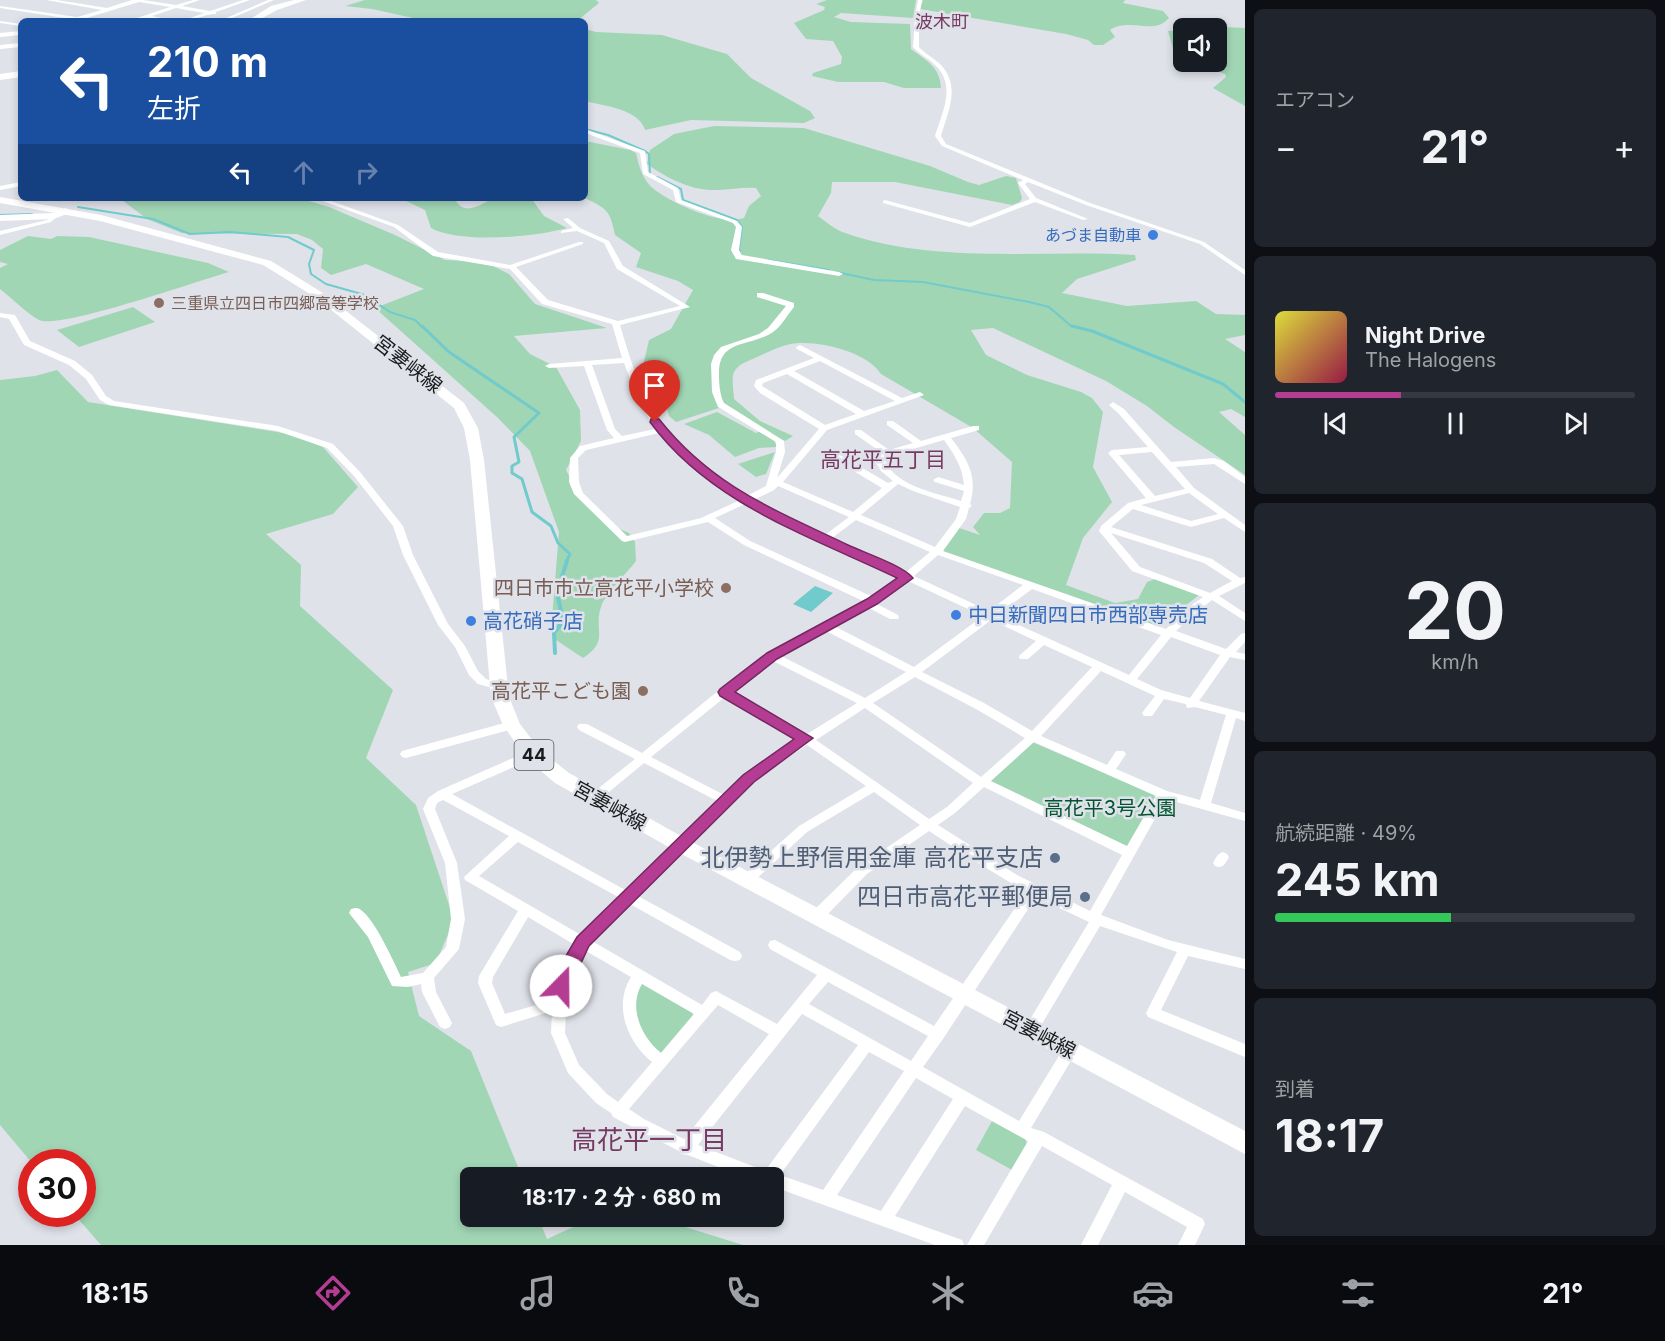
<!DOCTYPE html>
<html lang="ja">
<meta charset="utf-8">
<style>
:root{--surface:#171b24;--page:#20242c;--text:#f1f3f6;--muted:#9ea1a6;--line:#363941;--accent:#b43d93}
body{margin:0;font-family:Inter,"Noto Sans JP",sans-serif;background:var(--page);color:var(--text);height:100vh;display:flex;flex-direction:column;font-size:22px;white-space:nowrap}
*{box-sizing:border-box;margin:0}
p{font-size:20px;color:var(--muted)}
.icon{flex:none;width:33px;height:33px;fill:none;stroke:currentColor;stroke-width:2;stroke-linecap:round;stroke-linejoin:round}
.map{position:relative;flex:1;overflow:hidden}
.drawer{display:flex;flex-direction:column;gap:9px;padding:9px;background:#0d0f14;width:420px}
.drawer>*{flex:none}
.guide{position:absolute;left:18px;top:18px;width:570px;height:183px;border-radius:9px;box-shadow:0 3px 9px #0003;background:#1a4fa0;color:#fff;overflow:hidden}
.tools{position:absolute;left:1173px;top:18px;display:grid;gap:12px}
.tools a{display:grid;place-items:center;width:54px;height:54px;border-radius:9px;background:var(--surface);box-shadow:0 3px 9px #0003;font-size:30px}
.speed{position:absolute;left:18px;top:1149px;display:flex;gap:12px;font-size:30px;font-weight:700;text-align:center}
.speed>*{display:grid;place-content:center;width:78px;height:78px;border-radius:50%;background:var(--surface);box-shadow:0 3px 9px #0003;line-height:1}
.speed .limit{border:9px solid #d22;background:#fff;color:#111}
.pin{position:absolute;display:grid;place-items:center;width:51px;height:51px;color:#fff;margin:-62px -26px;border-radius:50% 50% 50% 0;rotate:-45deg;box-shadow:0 0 6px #0007}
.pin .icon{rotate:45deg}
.me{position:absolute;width:66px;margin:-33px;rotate:22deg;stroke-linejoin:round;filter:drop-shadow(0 0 4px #0008)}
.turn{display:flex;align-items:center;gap:21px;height:126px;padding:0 30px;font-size:27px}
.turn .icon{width:78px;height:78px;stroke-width:2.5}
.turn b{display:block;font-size:42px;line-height:51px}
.lanes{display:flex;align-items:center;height:57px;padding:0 30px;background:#0003;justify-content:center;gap:30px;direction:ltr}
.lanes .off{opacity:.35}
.big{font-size:45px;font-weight:700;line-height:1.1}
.drawer .widget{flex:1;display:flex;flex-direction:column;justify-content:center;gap:9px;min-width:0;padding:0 21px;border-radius:9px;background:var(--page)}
.drawer .dial{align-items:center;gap:0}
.dial b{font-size:78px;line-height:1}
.song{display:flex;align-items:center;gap:18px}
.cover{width:72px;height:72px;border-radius:9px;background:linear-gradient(135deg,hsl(60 70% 55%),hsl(340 70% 35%))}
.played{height:6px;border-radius:3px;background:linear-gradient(90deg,var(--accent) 35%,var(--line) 35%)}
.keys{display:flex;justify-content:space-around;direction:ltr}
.heat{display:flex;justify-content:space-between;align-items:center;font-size:33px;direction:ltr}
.charge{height:9px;border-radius:4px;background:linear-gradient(90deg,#34c759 49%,var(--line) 0)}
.trip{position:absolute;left:460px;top:1167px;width:324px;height:60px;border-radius:9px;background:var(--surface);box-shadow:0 3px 9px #0003;font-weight:700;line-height:60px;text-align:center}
.tab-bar{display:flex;height:96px;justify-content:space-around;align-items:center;background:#090b0e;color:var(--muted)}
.tab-bar .icon{width:42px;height:42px}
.tab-bar .selected{color:var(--accent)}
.tab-bar b{font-size:27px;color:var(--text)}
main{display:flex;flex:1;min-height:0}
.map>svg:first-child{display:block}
</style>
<main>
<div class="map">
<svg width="1245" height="1245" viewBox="0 0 1245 1245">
<rect width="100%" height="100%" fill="#dfe2e9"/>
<!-- green -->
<g fill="#a1d6b5">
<path d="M365,0H596L599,3L577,21H427L372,9L345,6Z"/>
<path d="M827,0H916L913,18L841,13L834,17L851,22L910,24L911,49C927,61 940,67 941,88H904L884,82H838L812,76L813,73L841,64L842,57L833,41L806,39L794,23L824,10L825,7L816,4Z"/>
<path d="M923,0H1125L1123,3L1163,11L1169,18C1154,36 1129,17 1110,30L1115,37L1103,45H1094L1088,40L1066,34L920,9Z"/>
<path d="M1224,27L1245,28V106L1213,88L1226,77L1225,74L1195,63L1177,62L1168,31L1183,30L1184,62H1216V28H1204Z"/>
<path d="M585,29L596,32L662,35L727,54L751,78L810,111L815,118L804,123L691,120L645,130C639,109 604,106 585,101Z"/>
<path d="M714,126L804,128L930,166L968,182L979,185L1006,176L1016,178L1022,198L1020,202L1012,205L895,182H832L831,193L818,216C826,222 836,230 845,233C938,265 1039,249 1135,255L1136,260L1077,279L1062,293L1127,306L1196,301L1216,314L1245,315V335L1225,339L1245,352V417L1231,409L1219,412L1245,435V475L1174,427L1147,406L1106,381L993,328L971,330L986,355L1027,375L1081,392L1092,398L1103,412L1093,467L1112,502L1083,538L1066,585L1115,603L1138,599L1147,582L1155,579L1199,595L1157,628L945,553L943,550L959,528L980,535L973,527L984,513H1000L1010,508L1012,462L973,428L881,374C868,353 825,342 801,343C785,343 771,351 757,357C749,361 739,363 734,372C731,379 734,392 734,399L760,421L793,436L785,441L719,408L676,422L669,416L666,403L642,370L649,340L671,329L693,290L678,281L636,267L641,253L615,235C610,210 607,209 585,198V141L630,150L636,153C639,167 643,181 655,190C674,204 721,226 744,218L749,206L761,196L756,188C742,187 731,190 717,190C691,191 667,178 647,164L650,150L674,134Z"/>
<path d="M125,198H299L329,207L395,235L445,260L469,261L493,266L509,274L535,304L607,328L514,336L530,354L556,367L580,410L581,441L566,470L574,486L615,527L629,533L635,542L636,561C627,573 605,594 601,607C593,630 610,641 583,658L556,640L551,631L559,532L530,451L498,418L375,308L424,289L366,264L331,275L321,268L323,249L312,240L297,234L182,233L147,219L122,200Z"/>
<path d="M400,198H454C466,220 482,201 496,198C507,196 520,198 531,198L544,216L567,228C535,237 461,244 431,228L425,210Z"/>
<path d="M28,236L51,239L57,236L89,237L208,263L229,272C200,280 59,330 39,320C26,313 12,298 0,289V268L8,264L0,262V250Z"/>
<path d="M133,307L155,322L79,347L57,330Z"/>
<path d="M57,370L88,402L290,434L323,447L358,487L333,514L266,534L301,565L300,606L393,690L366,758L416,805L454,920L436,963L408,972L419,1016L471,1051L522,1177L471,1178V1216L538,1217L547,1239L595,1217H653L743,1245H101L74,1214H82V1162L32,1163L0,1125V380L35,376Z"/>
<path d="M717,412L756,433L761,431L773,438L777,447L759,448L735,457L709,435L684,424Z"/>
<path d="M775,452L766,474L756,477L738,464Z"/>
<path d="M1032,742L1154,794L1155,797L1126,849L987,782Z"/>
<path d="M644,982L691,1010L693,1015L661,1053C637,1032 631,1015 639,983Z"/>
<path d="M992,1121L1025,1138L1027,1145L1012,1170L976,1150Z"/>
</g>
<!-- water -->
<path fill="#71cacb" d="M815,586L833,593L811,612L793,604Z"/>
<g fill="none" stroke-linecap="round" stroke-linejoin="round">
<!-- stream-far2 -->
<g stroke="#71cacb" stroke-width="2">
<path d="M585,129L608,135L645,151L649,154L650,174"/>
<path d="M657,177L681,189L683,200L737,220L742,227L739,249L741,255"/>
<path d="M78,207L153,219L190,234L230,232L288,237L314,250L309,264L311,274L326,284L365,295L390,312L415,320L423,328"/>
<path d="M0,215L32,214"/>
<path d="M768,260L829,270"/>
<path d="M836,272L874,280L923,282L1029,302L1049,307L1071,326L1078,328"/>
</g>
<!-- stream-far1 -->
<g stroke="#71cacb" stroke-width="3">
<path d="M422,326L449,352L539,413L514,437L519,462L512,466V473L522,479L532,512L551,526L558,543L570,554L566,562"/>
<path d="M1072,326L1092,331L1223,384L1245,402"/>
</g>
<!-- stream -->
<path stroke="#71cacb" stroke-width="4" d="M555,653L554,633L563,621L557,592L567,561"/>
<!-- minor -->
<g fill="#fff" fill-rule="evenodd">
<path d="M46,0H57L107,8L132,0H143L176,5L193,0H200L182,6L210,11L243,0H250L216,12V14C204,14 194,21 182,21L204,13L176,8L152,16L175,21C166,21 158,19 148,18C142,18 135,21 128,21L170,7L139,2L80,20L71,21V19L0,8V6L77,17L102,10Z"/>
<path d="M268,0H274L225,21H219Z"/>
<path d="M918,0H922L919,17V47C925,54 934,58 941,65C961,87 948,111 941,136L946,144L1090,203L1204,242L1245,270V275L1200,244L1086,205L1028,182L1025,184L1036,198L1088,219L1083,220L1035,202L970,227L883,203V201L885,200L970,223L1030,199L1018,183L1023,180L942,146L935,136C942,112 957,86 935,65C928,58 920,55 913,47L915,17Z"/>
<path d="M0,21L21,24V26L0,23Z"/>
<path d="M21,31V35L0,37V33Z"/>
<path d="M21,43V47L0,49V45Z"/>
<path d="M585,129L645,151L648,172L678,188L681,200L737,221L742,227L739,250L742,255L839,272L843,274L839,276L736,259L731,250L736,227L733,223L676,202L673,190L643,174L640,153L585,133Z"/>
<path d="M21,182V186L0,190V186Z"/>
<path d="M314,198H323L398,225L438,252L510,265L579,242H583V244L516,267L548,300L618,321L680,306L617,269L604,243L577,231L561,233V231L573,228L563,219L568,218L580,228L609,241L623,266L690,307L620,325C630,359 640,392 660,422C680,454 714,477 745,497L766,486L776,452V442L718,407L712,392L711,364L714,355L721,347L759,334L768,328L786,306L757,297V293H763L794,303V307C787,315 782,326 773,332C749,348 718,338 719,375C719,385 720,395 724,403L784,441L785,452L777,478L819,429L760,393L754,386L756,380L814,358L797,349L796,347L800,345L902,398L920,392L924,395L827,430L783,482L853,512L882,488L832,458L831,456L832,454H838L888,483L893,481L881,471L875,461L882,453L855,434V430H861L889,450L913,443L887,425V421H893L921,441L973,426H979V430L951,438C968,460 978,476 970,504L972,506L969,508L966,519L943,551L1166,629L1189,607L1203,597L1132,571L1099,531L1101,526L1128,503L1146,498L1108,453L1112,450L1148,447L1118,413L1109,405L1113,402L1124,409L1171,462L1214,458L1224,461L1245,477V484L1214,464L1176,467L1194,488L1245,525V532L1224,518L1191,527L1133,509L1111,527L1212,559L1240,578L1245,577V583L1219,596L1245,613V621L1212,600L1197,612L1176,631L1226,649L1241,634L1245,633V642L1236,652L1245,654V660L1230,657L1199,701L1245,713V721L1236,718L1211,803L1245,813V821L1166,799L1101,915L1168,940L1245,959V969L1188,956L1161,1010L1245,1044V1057L1148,1017L1146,1013L1177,952L1100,926L1036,1034L1031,1036L1026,1034L1024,1030L1026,1026L1089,922L1036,897L943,1039L923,1067L1019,1121L1065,1046L1070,1044L1075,1046L1077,1050L1075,1054L1031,1128L1044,1132L1203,1219L1205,1224L1195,1245H1178L1187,1227L1125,1192L1098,1245H1081L1112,1185L1042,1146L984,1245H967L1028,1141L965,1106L895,1216L962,1240L964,1245H935L774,1187V1178H746L688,1155L681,1154L679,1151L613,1117L611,1113L596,1103L568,1073L551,1033L552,1011L501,1027L496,1025L478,983L479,976L518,911L465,880L464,877L509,836L443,800L437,803L435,809L457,863L465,919L459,949L434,978L436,992L452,1023L450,1027L445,1029L440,1027L422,992L421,984L408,987L392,986L368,937L349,913L351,909C355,908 357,907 361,910C375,920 393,960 401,977L423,973L446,947L451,919L445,863L423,809L428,798L438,791L529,751H537L539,754L537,757L452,794L627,891L719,802L644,763L598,801H590L588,798L590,795L635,759L579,730L577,727L579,724H587L642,753L713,695L768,654L863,601L744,545L708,522L625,542L622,541L574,494L569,482L570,458L580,446L614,438L607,430L584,366L549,368L545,366L549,364L622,358L612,324L542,304L510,269L433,256L394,227ZM820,361L895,401L864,411L794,371ZM624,363L638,400L655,429L622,436L615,429L592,365ZM787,374L856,414L825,425L762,386L763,383ZM659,433L687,464L738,501L701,518L627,536L583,493L579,482L578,458L586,450ZM944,440C954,454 963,468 964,485L938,477L933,480L935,482L964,491L961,501C937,493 897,487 885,461L889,456ZM1152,452L1185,489L1155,496L1119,455ZM898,484L913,491L960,507L956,519L935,547L861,515ZM778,486L849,517L825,535L752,501L774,490ZM1189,493L1218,514L1191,521L1141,505ZM745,504L900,577L871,596L750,541L715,518ZM856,520L930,552L906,572L832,538ZM1111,533L1204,563L1232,581L1210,593L1140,567ZM938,555L1023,585L989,611L914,576ZM908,581L983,616L914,667L834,626L867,607L890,619H898L899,617L898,615L875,603ZM1032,589L1161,635L1129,675L997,615ZM991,620L1036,641L1020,655L1019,657L1020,659H1028L1044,645L1092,667L1032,731L984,703L922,672ZM826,631L906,672L865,698L781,656ZM1171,637L1220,655L1190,698L1161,690L1137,679ZM773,661L857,703L807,734L732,691ZM1101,671L1155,696L1142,713L1144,716H1152L1164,699L1186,704L1187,708L1195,707L1226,715L1200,800L1167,791L1116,769L1126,754L1124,751H1116L1107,765L1041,736ZM915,677L976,709L1025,738L981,777L873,703ZM725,697L799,740L755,767L726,796L651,757ZM865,708L973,783L947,807L929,819L816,740ZM1034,742L1156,796L1127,846L991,781ZM807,745L866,786L799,826L742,877L741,880L742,883L747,885L752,883L807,832L874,792L920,825L857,868L811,913L809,917L811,921L816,922L821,921L867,874L929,831L978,863L1026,892L934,1026L775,940L770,941L768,945L770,949L817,975L777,1024L716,991L711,993L702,1005L592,941L630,904L730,960L735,961L740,960L742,956L740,952L638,896L763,773ZM984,787L1122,855L1090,911L1017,875L938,825L955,813ZM518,842L620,898L581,935L479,876ZM528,917L575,945L553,991V1000L505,1014L492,983L493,977ZM586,951L631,977C613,1006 627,1042 652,1062L618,1102L607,1094L579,1065L565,1033L567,991ZM828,982L928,1036L911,1061L809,1004ZM642,984L694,1014L661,1053C641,1037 628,1007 642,984ZM718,1005L769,1034L684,1139L644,1119L629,1109ZM802,1014L858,1045L765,1171L698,1145ZM869,1052L904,1071L823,1190L780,1175ZM916,1078L953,1099L881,1211L837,1195Z"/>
<path d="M52,215L57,216L51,222L0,235V231L47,220Z"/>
<path d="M0,313L15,315L30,341L75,361L92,375L106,396L114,401L278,426L333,444L360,472L403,526L413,555L448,624L465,646L478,671L486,679L503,684L505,686L503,688L499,690L478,684L469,675L455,647L438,625L403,555L393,526L354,476L327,448L277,431L109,405L100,400L86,379L69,365L24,345L9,319L0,317Z"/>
<path d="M512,721L518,725L516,728L406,758L402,757L400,754L402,751Z"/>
<path d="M1223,852L1227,854L1229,857C1225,864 1223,869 1215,866L1213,863C1216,858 1217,854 1223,852Z"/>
</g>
<!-- secondary -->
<path fill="#fff" fill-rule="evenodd" d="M66,208L71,211L69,213L54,219L0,221V215L53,213Z"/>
<!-- primary -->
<g fill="#fff" fill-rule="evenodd">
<path d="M294,0H306L277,10L257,21H247L271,6Z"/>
<path d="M21,71V77L0,80V74Z"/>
<path d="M0,197L101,215L271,261L323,293L464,403L478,428L484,460L509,697L520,724L540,750L569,773L688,840L1245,1131V1154L674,850L555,783L526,758L503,725L491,697L470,460L464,428L454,408L315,297L263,265L100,221L0,203Z"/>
</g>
</g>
<!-- route -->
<path fill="#b43d93" stroke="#752860" stroke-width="1.5" d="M651,419H659C712,486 773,509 848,545C865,553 902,565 913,578L877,604L777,659L735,692L813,738L754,782L589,946L568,991H555L552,986L560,966L577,937L743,775L794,739L720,696L718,692L720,689L767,653L867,599L897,578C809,536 709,503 650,422Z"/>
<!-- markers -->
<g fill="#3f7fe0" stroke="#dfe2e9" stroke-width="2">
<circle cx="1153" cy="235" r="6"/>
<circle cx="956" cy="615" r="6"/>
<circle cx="471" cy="621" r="6"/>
</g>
<g fill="#8d6e63" stroke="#dfe2e9" stroke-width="2">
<circle cx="159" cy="303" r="6"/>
<circle cx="726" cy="588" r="6"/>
<circle cx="643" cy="691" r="6"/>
</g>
<g fill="#5c6f8a" stroke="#dfe2e9" stroke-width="2">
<circle cx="1055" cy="858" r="6"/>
<circle cx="1085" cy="897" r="6"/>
</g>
<g text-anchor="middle" stroke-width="5" stroke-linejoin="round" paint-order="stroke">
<!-- far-shop labels -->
<g font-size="16" fill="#366cbe" stroke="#dfe2e9" text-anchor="end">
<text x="1141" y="241">あづま自動車</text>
</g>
<!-- far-education labels -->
<g font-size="16" fill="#785e54" stroke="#dfe2e9" text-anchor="start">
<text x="171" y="309">三重県立四日市四郷高等学校</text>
</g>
<!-- far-quarter labels -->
<g font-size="18" fill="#763a63" stroke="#dfe2e9">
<text x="942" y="28">波木町</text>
</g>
<!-- shield labels -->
<rect fill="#dfe2e9" stroke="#55575a" stroke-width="1.5" x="514.5" y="740" width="39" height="30" rx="4.5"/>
<g font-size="18" font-weight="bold" fill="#1a1b1d">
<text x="534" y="761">44</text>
</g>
<!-- street labels -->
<g font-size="20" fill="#1a1b1d" stroke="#dfe2e9">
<text transform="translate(408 364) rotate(38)" y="7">宮妻峡線</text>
<text transform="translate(610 806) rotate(29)" y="7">宮妻峡線</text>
<text transform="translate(1039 1034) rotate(28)" y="7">宮妻峡線</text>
</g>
<!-- education labels -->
<g font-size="20" fill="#785e54" stroke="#dfe2e9" text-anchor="end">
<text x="714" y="595">四日市市立高花平小学校</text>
<text x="631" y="698">高花平こども園</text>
</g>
<!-- shop labels -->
<g font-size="20" fill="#366cbe" stroke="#dfe2e9" text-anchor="start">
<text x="968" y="622">中日新聞四日市西部専売店</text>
<text x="483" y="628">高花硝子店</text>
</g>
<!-- park labels -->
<g font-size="20" fill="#035430" stroke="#dfe2e9">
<text x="1110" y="815">高花平3号公園</text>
</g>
<!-- neighbourhood labels -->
<g font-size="21" fill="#763a63" stroke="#dfe2e9">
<text x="883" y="467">高花平五丁目</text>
</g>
<!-- near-service labels -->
<g font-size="24" fill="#4e5e75" stroke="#dfe2e9" text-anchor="end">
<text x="1043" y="866">北伊勢上野信用金庫 高花平支店</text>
<text x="1073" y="905">四日市高花平郵便局</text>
</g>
<!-- near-neighbourhood labels -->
<g font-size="26" fill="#763a63" stroke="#dfe2e9">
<text x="649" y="1149">高花平一丁目</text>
</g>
</g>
</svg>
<div class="tools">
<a><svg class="icon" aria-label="sound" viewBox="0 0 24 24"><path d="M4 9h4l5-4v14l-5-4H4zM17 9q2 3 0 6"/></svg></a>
</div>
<div class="speed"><div class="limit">30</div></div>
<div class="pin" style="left:655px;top:422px;background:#d93025"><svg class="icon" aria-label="arrive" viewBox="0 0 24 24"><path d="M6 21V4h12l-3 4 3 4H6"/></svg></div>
<svg class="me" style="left:561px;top:986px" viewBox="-20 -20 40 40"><circle r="19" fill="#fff"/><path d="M0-13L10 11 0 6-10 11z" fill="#b43d93"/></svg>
<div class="trip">18:17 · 2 分 · 680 m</div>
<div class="guide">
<div class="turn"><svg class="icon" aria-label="left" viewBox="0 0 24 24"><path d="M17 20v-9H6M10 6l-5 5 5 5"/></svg><div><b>210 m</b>左折</div></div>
<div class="lanes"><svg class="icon" aria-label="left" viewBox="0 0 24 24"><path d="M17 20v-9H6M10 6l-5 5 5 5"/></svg><svg class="icon off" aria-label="ahead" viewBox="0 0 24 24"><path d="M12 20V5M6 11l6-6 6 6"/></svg><svg class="icon off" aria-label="right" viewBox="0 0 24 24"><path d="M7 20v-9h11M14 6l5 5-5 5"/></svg></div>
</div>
</div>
<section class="drawer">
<div class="widget"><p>エアコン</p>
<div class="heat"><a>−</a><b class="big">21°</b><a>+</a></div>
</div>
<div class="widget">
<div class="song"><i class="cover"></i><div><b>Night Drive</b><p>The Halogens</p></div></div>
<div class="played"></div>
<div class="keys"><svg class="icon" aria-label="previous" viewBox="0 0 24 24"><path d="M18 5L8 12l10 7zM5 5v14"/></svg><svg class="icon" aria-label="pause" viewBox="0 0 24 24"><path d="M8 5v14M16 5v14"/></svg><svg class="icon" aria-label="next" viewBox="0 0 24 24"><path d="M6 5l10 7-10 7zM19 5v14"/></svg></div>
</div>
<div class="widget dial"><b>20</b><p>km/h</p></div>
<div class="widget"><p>航続距離 · 49%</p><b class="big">245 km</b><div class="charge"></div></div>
<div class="widget"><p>到着</p><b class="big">18:17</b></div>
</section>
</main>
<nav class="tab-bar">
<b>18:15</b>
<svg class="icon selected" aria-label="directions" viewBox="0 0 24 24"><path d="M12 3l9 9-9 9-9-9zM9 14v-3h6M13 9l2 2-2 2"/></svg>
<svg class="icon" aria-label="music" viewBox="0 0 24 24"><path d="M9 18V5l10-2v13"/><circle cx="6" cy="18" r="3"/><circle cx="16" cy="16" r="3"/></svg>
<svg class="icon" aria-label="phone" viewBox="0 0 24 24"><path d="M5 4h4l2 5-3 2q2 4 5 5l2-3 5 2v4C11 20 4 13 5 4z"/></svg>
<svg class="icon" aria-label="climate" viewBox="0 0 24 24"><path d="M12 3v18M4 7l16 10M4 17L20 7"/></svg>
<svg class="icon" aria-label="car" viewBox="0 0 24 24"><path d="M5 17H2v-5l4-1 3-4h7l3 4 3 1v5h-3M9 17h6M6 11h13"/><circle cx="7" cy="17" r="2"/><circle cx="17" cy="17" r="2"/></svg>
<svg class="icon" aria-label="filters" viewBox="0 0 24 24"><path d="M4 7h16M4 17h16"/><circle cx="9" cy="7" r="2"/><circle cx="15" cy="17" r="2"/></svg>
<b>21°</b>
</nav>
